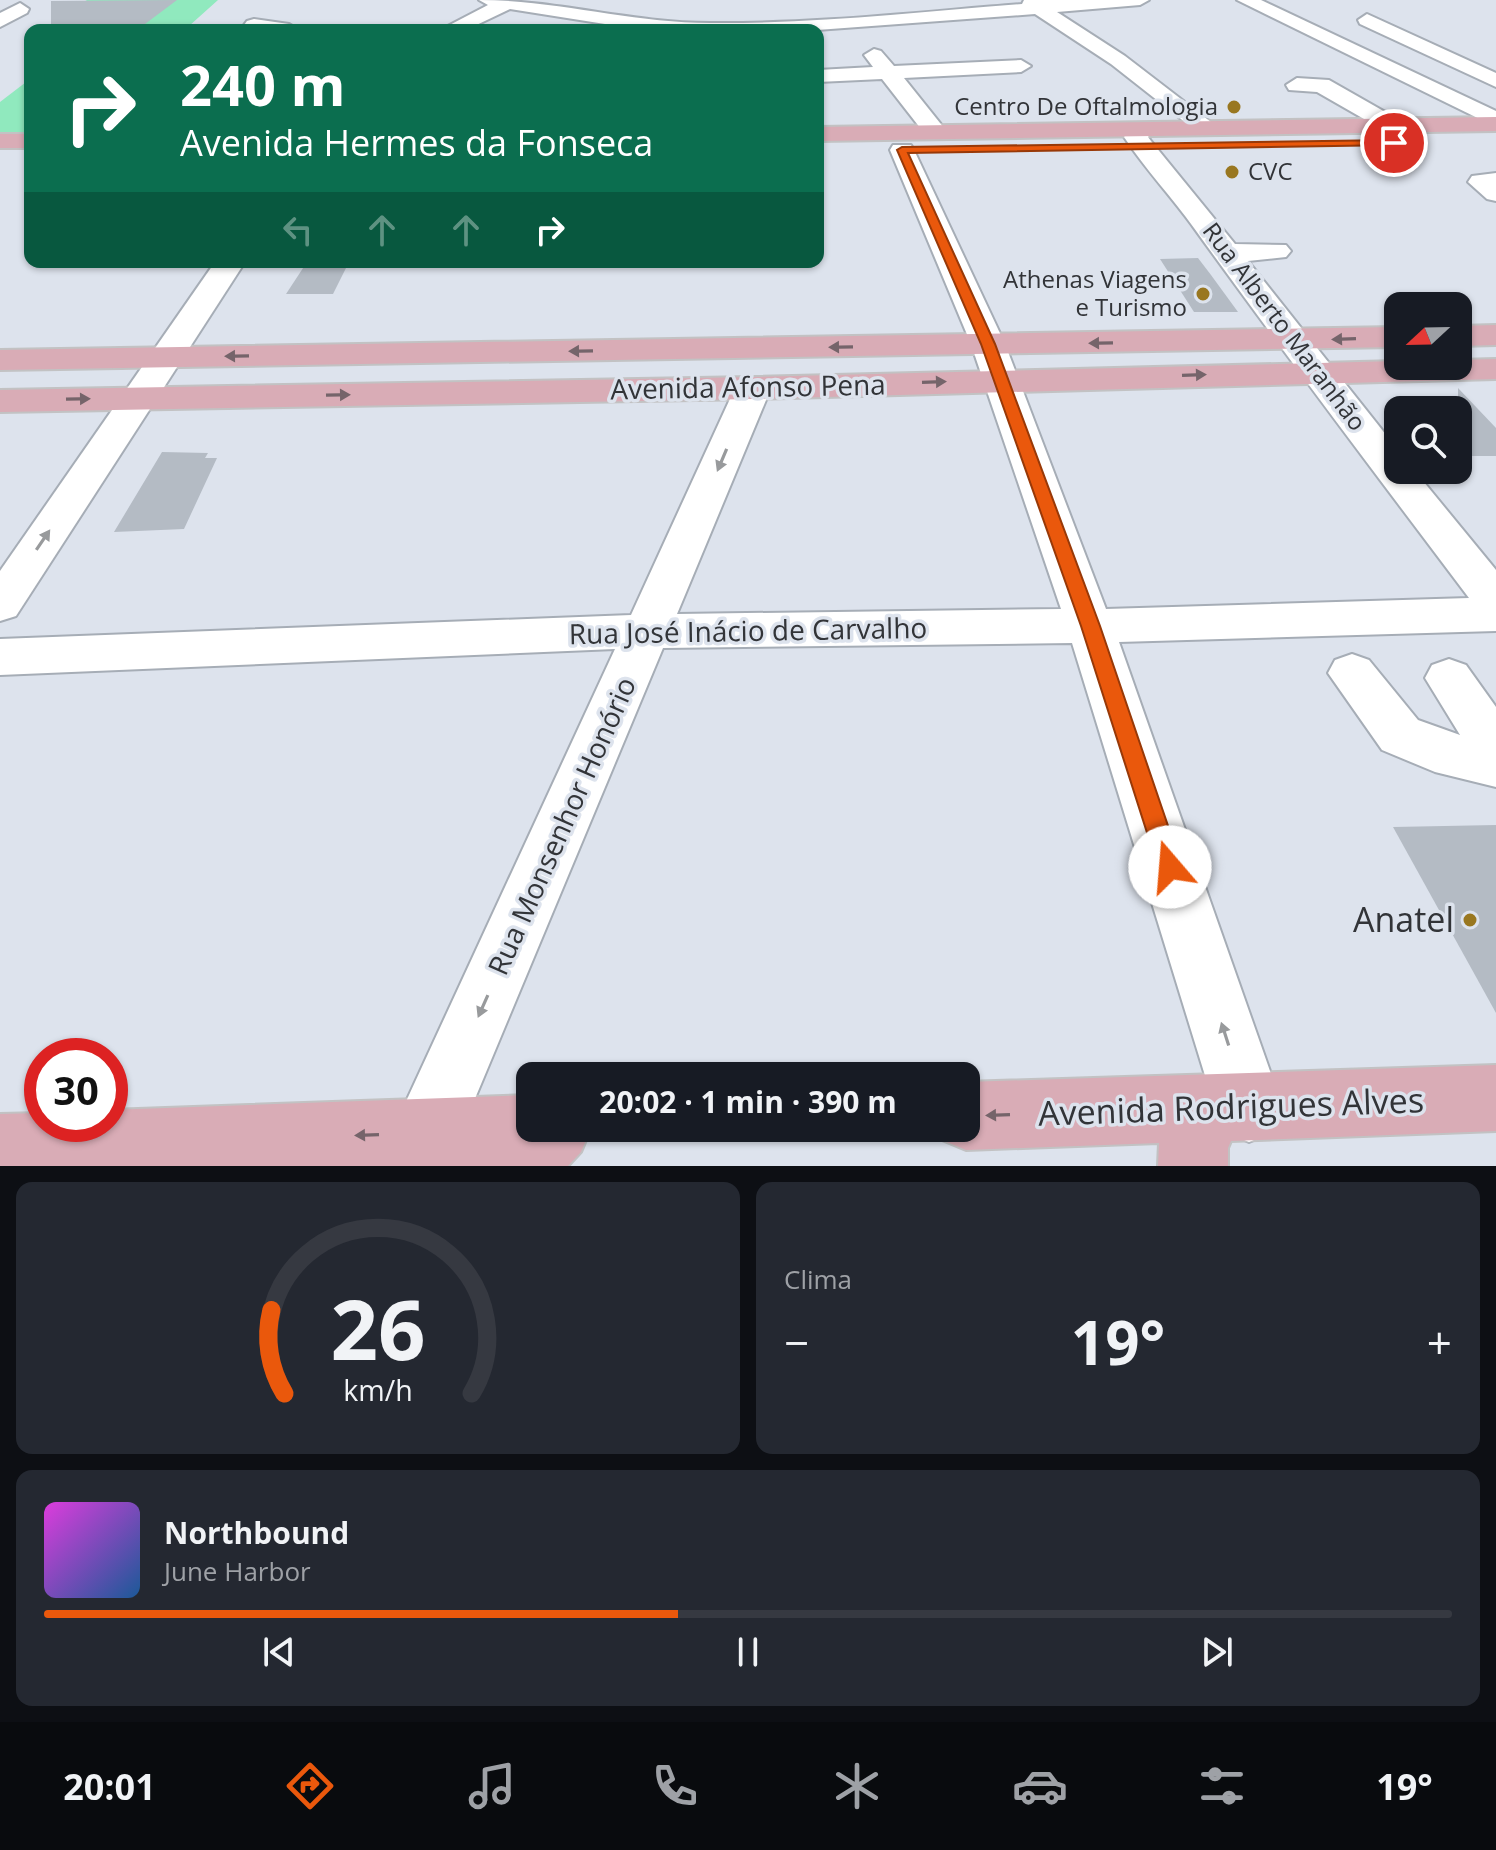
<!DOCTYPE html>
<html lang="pt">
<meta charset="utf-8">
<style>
:root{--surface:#171b24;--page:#242831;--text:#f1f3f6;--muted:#9ea1a6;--line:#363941;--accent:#ea580c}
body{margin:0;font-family:"Open Sans",sans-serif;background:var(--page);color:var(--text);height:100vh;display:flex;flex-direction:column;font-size:30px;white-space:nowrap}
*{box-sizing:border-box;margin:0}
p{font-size:26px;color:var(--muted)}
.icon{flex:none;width:44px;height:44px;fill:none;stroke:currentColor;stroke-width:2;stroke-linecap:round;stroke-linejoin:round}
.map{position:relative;height:1166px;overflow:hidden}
.details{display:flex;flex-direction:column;gap:16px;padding:16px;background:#0d0f14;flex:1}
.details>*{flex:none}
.guide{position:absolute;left:24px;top:24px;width:800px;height:244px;border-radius:16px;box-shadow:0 2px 6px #0004;background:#0b6e4f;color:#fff;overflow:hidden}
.needle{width:52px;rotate:248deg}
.controls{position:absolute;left:1384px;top:292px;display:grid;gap:16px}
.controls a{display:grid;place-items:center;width:88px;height:88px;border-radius:16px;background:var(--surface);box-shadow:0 2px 6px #0004;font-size:40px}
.speed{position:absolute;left:24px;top:1038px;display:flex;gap:16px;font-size:40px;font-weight:700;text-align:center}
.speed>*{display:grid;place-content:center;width:104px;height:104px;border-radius:50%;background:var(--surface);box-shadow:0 2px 6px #0004;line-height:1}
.speed .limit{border:12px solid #d22;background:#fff;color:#111}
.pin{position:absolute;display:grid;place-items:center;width:68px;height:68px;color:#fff;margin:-34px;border:4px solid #fff;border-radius:50%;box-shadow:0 2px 8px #0007}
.me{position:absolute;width:88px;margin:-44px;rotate:342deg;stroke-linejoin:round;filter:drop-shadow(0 0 6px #0008)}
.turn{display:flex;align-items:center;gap:28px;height:168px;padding:0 24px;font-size:36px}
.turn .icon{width:104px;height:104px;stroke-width:2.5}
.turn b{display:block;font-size:56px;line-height:68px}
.lanes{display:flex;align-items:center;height:76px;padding:0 24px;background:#0003;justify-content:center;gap:40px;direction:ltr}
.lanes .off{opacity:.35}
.big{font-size:60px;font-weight:700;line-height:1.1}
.details .card{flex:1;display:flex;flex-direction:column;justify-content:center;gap:12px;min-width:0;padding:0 28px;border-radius:16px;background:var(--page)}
.details .dial{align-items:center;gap:0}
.dial svg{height:208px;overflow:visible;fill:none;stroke:var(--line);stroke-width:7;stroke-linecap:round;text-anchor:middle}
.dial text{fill:var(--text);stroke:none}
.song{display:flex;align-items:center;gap:24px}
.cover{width:96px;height:96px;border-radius:12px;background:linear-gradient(135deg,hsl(300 70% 55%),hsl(210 70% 35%))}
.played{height:8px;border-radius:4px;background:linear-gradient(90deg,var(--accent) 45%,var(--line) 45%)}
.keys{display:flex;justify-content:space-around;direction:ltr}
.heat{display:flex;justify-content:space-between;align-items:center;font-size:44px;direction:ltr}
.details .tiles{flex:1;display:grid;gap:16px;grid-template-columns:1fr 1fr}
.card:last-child{grid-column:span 2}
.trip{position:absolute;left:516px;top:1062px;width:464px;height:80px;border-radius:16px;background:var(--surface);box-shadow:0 2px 6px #0004;font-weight:700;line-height:80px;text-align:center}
.dock{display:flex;height:128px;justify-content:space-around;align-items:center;background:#090b0e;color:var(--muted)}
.dock .icon{width:56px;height:56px}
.dock .current{color:var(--accent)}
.dock b{font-size:36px;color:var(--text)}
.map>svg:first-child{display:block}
</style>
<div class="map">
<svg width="1496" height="1166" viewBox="0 0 1496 1166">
<rect width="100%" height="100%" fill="#dde3ed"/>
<!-- green -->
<g fill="#90e9be">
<path d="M87,0H218L189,26H232L227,30H42Z"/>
<path d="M30,79V134H0V102Z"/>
</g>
<!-- building -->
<g fill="#b4bbc4">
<path d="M177,0L137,30H51V1Z"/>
<path d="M1198,258L1211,275L1238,312H1194L1160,259Z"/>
<path d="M307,262H349L333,294H286Z"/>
<path d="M1458,388L1496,428V456H1458Z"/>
<path d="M162,452L208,453L205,458H217L184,529L114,532Z"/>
<path d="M1496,825V1013L1393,827Z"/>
</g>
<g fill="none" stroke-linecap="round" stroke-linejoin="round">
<defs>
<g id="minor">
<path d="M479,0C557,0 632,23 710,23C814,24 919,12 1022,4L1024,0H1149L1140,5L1057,12L1125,56L1220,129L1216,134H1200L1111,64L1035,14L817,30H643L510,9L466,30H440L488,5Z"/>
<path d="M1237,0H1261L1496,111V127Z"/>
<path d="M20,3L29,9L27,13L0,27V13Z"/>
<path d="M1367,14L1496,73V87L1360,24L1358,20Z"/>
<path d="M254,19L289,24L299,30L247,29L244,25L247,21Z"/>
<path d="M874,49L881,51L894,66L1021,60L1031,66L1021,72L904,78L948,133L944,138H928L882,79L818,82V70L873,67L864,55Z"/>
<path d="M1297,78L1329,80L1401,121L1405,126L1401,131H1385L1317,92L1289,90L1286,85Z"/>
<path d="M1141,123L1149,125L1153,130L1148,137L1151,141L1235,244L1286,245L1291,251L1286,257L1248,261L1398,450V470H1414L1496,570V631L1119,642L1283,1108L1273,1132L1249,1142L1225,1132L1215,1108L1072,643L663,648L451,1156L428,1166L403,1156L393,1132L403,1108L615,649L0,675V639L631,615L735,388L741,381L753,377L765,381L771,388L677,614L1061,609L971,344L890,150L893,145H911L914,150L1005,344L1106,609L1469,598C1377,476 1284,353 1194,228C1172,197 1145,169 1124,137L1133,125Z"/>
<path d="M1496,173V201L1487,199L1468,182L1472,176Z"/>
<path d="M215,262H245L16,616L0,621V571Z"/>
<path d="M1352,654L1369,660L1418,720L1460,735L1425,678L1432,665L1449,659L1466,665L1496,707V787L1435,772L1382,750L1328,673L1335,660Z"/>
</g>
<g id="major">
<path d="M1496,117V131L818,141V127Z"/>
<rect x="0" y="134" width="30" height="14"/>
<path d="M1496,325V345L1458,346V326Z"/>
<path d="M1398,327V347L0,370V350Z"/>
<path d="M1496,359V379L753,399L0,412V390L753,377L1398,361V366H1458V360Z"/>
<path d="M1496,1065V1131L1231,1141L1228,1148V1166H1158L1159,1143L966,1150L942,1140L937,1128H966V1082Z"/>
<path d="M530,1095V1128H591L581,1152L568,1166H0V1114L42,1113V1124H110V1110Z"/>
</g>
</defs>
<!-- minor casing -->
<use href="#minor" stroke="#a6adb6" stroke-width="4"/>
<!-- major casing -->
<use href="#major" stroke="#c2c2c3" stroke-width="4"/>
<!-- minor -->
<use href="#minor" fill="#fff" fill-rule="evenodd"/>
<!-- major -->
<use href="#major" fill="#d9acb6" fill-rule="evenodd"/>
</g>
<!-- one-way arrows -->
<defs><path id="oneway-solid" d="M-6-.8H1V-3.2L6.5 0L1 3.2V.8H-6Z" transform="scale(2)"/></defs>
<g fill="#75646a">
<use href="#oneway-solid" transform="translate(1344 339) rotate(178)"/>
<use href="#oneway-solid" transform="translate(1101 343) rotate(179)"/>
<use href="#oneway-solid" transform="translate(841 347) rotate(179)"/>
<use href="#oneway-solid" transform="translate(581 351) rotate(179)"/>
<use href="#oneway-solid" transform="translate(237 356) rotate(179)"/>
<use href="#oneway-solid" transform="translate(1194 375) rotate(-2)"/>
<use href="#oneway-solid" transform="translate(934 382) rotate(-2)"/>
<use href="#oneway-solid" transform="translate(338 395) rotate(-1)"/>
<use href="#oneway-solid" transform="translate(78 399) rotate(-1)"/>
<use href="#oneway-solid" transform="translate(998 1115) rotate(178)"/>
<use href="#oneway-solid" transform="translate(367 1135) rotate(178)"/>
</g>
<g fill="#989a9c">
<use href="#oneway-solid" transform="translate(722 460) rotate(113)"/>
<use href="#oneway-solid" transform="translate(43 540) rotate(-56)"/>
<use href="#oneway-solid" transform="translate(483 1006) rotate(114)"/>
<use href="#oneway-solid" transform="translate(1225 1034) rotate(-108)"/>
</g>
<!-- route -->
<path fill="#ea580c" stroke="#983908" stroke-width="2" d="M1394,140L1399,143L1398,145L908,153L995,344L1100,626L1182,867L1178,875L1170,878L1162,875L1158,867L1081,626L981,344L897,150L902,147Z"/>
<!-- markers -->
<g fill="#997720" stroke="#dde3ed" stroke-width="3">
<circle cx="1234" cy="107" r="8"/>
<circle cx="1232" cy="172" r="8"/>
<circle cx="1203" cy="294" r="8"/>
<circle cx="1470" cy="920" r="8"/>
</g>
<g text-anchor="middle" stroke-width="7" stroke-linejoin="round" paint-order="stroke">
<!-- far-poi labels -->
<g font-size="24" fill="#323438" stroke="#dde3ed" text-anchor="end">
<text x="1218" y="115">Centro De Oftalmologia</text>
<text x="1248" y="180" text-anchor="start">CVC</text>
<text x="1187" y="288">Athenas Viagens<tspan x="1187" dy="28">e Turismo</tspan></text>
</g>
<!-- far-street labels -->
<g font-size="24" fill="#323438" stroke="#dde3ed">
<text transform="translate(1284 327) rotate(53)" y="8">Rua Alberto Maranhão</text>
</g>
<!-- street labels -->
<g font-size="28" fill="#323438" stroke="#dde3ed">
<text transform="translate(748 387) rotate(-1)" y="10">Avenida Afonso Pena</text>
<text transform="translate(748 631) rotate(-1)" y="10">Rua José Inácio de Carvalho</text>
<text transform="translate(562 826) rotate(-66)" y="10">Rua Monsenhor Honório</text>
</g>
<!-- near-poi labels -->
<g font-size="34" fill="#323438" stroke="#dde3ed" text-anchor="end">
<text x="1454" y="932">Anatel</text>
</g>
<!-- near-street labels -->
<g font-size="34" fill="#323438" stroke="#dde3ed">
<text transform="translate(1231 1107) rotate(-2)" y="12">Avenida Rodrigues Alves</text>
</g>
</g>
</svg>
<div class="controls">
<a><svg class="needle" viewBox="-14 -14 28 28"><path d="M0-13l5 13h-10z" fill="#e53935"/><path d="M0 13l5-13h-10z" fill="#9ea1a6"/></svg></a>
<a><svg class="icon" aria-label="search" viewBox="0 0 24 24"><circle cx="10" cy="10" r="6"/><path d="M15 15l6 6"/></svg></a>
</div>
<div class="speed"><div class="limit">30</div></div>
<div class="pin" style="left:1394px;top:143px;background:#d93025"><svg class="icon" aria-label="arrive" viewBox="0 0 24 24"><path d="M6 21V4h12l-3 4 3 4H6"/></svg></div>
<svg class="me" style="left:1170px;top:867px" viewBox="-20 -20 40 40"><circle r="19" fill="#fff"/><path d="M0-13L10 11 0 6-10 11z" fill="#ea580c"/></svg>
<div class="trip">20:02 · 1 min · 390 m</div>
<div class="guide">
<div class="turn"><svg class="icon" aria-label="right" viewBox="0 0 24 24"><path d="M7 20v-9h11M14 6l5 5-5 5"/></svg><div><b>240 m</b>Avenida Hermes da Fonseca</div></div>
<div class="lanes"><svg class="icon off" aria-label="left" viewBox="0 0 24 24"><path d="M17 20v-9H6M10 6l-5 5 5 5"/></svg><svg class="icon off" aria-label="ahead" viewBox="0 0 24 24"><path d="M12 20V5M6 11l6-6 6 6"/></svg><svg class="icon off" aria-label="ahead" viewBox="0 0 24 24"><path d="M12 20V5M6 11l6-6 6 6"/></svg><svg class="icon" aria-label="right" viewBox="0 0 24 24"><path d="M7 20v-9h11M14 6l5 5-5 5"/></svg></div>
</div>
</div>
<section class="details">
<div class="tiles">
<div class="card dial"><svg viewBox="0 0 100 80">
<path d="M14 69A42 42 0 1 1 86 69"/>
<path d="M14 69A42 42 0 0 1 9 37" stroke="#ea580c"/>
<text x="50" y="56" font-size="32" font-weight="700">26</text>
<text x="50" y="72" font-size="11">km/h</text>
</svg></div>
<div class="card"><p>Clima</p>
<div class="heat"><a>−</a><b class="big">19°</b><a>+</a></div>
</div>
<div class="card">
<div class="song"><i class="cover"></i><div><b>Northbound</b><p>June Harbor</p></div></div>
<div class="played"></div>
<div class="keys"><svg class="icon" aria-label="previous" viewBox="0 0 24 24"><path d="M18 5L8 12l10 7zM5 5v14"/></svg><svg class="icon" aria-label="pause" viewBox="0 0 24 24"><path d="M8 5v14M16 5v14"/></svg><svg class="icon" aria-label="next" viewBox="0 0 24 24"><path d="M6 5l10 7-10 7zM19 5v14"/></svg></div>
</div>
</div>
</section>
<nav class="dock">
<b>20:01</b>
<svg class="icon current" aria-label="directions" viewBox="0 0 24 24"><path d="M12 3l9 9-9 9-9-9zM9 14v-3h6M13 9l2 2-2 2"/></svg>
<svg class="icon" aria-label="music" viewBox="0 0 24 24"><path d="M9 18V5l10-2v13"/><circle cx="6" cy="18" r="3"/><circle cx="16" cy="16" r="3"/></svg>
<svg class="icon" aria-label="phone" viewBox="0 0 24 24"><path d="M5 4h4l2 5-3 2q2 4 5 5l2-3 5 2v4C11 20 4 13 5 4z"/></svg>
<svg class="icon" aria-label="climate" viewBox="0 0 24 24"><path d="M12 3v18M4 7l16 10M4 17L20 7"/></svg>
<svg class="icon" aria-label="car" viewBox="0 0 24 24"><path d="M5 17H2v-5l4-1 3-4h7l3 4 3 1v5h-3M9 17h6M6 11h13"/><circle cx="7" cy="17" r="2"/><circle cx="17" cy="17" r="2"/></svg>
<svg class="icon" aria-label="filters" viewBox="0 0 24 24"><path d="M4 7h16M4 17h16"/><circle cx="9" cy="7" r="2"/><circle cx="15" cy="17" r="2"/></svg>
<b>19°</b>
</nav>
